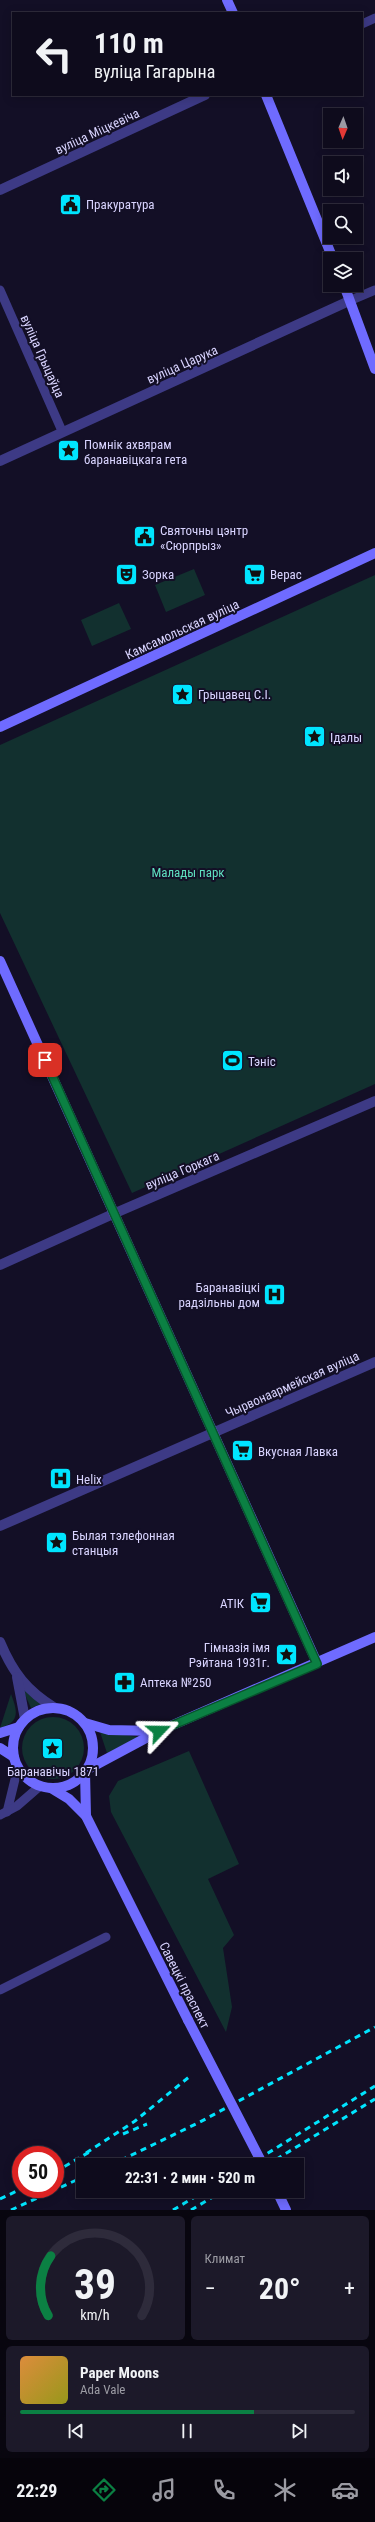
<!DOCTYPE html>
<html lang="ru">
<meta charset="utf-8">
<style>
:root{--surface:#0e0b1c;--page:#1c1929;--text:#f1f3f6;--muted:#9b9ba3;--line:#2e2b3b;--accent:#0b8043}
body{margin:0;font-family:"Roboto Condensed",sans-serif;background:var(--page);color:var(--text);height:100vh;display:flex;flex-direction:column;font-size:15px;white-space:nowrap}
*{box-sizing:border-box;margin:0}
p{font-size:13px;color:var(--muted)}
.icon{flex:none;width:22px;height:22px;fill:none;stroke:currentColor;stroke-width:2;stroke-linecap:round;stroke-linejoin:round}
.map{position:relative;height:2210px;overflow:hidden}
.panel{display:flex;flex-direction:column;gap:6px;padding:6px;background:#08060f;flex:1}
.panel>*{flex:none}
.banner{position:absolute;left:12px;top:12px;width:351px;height:84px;border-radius:0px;box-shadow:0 2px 10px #0003,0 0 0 1px var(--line);background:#0e0b1c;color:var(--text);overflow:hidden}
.needle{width:26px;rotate:182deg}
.buttons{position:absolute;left:323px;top:108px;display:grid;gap:8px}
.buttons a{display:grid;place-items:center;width:40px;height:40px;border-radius:0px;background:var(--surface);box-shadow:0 2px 10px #0003,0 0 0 1px var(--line);font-size:20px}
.speed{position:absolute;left:12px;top:2146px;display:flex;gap:8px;font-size:20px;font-weight:700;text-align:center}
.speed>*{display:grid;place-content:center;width:52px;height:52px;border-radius:50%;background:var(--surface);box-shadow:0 2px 10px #0003,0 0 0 1px var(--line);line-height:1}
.speed .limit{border:6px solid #d22;background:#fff;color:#111}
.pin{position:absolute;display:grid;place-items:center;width:34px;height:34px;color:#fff;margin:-17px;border-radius:8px;box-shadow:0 2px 6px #0006}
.me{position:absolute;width:44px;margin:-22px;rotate:67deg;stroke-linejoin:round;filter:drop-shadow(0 0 3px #0008)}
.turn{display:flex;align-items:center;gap:14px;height:84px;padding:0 16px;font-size:18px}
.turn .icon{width:52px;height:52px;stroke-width:2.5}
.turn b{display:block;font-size:28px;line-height:34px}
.big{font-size:30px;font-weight:700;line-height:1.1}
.panel .card{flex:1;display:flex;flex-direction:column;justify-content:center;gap:6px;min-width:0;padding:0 14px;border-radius:6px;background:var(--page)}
.panel .dial{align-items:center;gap:0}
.dial svg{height:104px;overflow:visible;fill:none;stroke:var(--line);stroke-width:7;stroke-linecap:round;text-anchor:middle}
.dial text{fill:var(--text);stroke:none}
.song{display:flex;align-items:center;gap:12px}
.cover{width:48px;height:48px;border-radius:6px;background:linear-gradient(135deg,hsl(30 70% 55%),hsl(60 70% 35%))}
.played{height:4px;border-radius:2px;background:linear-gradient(90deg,var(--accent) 70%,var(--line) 70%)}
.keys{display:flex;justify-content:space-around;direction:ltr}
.heat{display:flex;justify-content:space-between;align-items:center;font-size:22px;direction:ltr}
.panel .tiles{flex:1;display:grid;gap:6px;grid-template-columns:1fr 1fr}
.card:last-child{grid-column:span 2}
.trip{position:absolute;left:76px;top:2158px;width:228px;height:40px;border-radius:0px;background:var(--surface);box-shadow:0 2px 10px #0003,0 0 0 1px var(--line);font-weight:700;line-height:40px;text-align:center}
.tab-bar{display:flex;height:64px;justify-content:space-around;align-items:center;background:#06040b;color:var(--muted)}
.tab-bar .icon{width:28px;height:28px}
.tab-bar .on{color:var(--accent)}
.tab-bar b{font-size:18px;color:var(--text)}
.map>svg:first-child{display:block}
</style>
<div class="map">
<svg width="375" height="2210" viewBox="0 0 375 2210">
<rect width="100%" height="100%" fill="#130f26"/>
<!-- green -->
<g fill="#12302f">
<path d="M194,569L205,595L166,612L155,585Z"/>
<path d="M375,575V1084L132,1193L0,913V745Z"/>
<path d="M119,603L131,629L92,646L81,620Z"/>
<path d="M22,1688L41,1704L31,1708Z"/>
<path d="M11,1694C17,1710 21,1722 0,1728Z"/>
<circle cx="53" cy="1748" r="31"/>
<path d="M100,1732L139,1737L107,1753Z"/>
<path d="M189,1751L239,1864L208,1879L234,1935L223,1948L232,2007L226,2032L111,1812L109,1796L118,1781Z"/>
</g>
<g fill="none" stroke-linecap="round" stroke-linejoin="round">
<!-- minor -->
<g stroke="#3d3a85" stroke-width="9">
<path d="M362,24L375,18"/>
<path d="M0,290L62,431"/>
<path d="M349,301L375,290"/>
<path d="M7,1812L18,1767"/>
<path d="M0,1815L17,1806L40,1786"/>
<path d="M0,1990L106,1937"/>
</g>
<!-- tertiary -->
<g stroke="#3d3a85" stroke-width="10">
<path d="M0,190L205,95"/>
<path d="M0,461L349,301"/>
<path d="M0,1265L113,1214L375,1101"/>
<path d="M0,1526L375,1362"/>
<path d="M0,1642C13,1673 27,1691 55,1708"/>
<path d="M17,1677L25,1719"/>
</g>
<!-- secondary -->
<g stroke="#6f6bff" stroke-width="10">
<path d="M227,0L233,13"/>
<path d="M266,95L333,259"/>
<path d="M344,285L375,369"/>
<path d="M0,727L375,553"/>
<path d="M0,961L317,1663"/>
<circle cx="53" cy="1748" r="40"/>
<path d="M85,1723L109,1730L157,1731"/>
<path d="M0,1733L19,1727"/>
<path d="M0,1748L14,1757"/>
<path d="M88,1769L159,1731L375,1637"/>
<path d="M85,1772L86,1816"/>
<path d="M51,1788L69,1799L86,1816L188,2020"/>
<path d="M277,2191L286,2210"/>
</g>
<!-- rail -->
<g stroke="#00e5ff" stroke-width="3" stroke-dasharray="6 5" stroke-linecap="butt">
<path d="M123,2134L147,2124"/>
<path d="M86,2153L135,2121L189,2077"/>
<path d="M111,2165L200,2122L375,2027"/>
<path d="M249,2165L375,2086"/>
<path d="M267,2165L375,2099"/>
<path d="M55,2172L91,2151"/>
<path d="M0,2199L21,2189"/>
<path d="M11,2210L83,2177"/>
<path d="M173,2210L205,2191"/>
<path d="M191,2210L223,2191"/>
</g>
<!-- secondary-bridge -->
<path stroke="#6f6bff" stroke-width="10" d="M188,2020L263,2165"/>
</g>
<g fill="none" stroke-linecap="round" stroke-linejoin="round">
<defs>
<path id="route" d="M45,1060L317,1664L159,1731"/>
</defs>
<!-- route casing -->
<use href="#route" stroke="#07532c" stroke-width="10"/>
<!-- route -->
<use href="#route" stroke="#0b8043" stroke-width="7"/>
</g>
<!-- icons -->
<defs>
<symbol id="civic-square" viewBox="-11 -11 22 22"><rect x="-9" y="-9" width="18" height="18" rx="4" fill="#00e5ff" stroke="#130f26"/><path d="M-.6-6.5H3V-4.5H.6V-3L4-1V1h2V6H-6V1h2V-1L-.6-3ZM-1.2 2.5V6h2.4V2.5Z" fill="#111"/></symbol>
<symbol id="sight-square" viewBox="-11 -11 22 22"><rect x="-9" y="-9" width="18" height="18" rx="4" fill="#00e5ff" stroke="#130f26"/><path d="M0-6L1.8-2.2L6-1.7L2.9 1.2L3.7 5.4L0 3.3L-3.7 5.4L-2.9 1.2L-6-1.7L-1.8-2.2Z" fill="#111"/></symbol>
<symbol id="theatre-square" viewBox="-11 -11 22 22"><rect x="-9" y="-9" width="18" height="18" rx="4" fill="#00e5ff" stroke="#130f26"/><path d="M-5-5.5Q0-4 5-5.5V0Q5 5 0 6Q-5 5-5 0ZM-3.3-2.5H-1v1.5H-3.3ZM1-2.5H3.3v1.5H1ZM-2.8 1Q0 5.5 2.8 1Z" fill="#111"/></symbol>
<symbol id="supermarket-square" viewBox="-11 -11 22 22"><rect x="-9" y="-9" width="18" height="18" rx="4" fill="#00e5ff" stroke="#130f26"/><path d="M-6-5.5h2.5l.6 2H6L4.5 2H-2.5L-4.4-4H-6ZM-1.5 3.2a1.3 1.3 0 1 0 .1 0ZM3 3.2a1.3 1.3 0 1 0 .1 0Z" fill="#111"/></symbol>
<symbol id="stadium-square" viewBox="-11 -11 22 22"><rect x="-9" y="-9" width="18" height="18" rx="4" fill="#00e5ff" stroke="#130f26"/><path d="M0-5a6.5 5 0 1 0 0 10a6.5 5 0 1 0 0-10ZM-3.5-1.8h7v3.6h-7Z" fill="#111"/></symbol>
<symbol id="hospital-square" viewBox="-11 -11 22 22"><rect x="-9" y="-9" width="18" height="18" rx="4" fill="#00e5ff" stroke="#130f26"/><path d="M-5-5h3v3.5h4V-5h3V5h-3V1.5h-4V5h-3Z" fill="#111"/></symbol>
<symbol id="pharmacy-square" viewBox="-11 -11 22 22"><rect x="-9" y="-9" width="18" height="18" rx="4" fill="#00e5ff" stroke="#130f26"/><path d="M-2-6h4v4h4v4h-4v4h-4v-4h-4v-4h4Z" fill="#111"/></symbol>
</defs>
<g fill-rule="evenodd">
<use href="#civic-square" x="58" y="192" width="25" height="25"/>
<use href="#sight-square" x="56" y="438" width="25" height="25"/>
<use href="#civic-square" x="132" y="524" width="25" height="25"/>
<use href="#theatre-square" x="114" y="562" width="25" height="25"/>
<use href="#supermarket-square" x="242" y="562" width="25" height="25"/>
<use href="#sight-square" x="170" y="682" width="25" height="25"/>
<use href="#sight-square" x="302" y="724" width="25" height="25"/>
<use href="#stadium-square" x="220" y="1048" width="25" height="25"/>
<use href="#hospital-square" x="262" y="1282" width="25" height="25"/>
<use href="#supermarket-square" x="230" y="1438" width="25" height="25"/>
<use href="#hospital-square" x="48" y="1466" width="25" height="25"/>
<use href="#sight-square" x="44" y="1530" width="25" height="25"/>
<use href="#supermarket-square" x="248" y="1590" width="25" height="25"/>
<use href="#sight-square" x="274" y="1642" width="25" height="25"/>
<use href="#pharmacy-square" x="112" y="1670" width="25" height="25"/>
<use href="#sight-square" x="40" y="1736" width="25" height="25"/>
</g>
<g text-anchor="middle" stroke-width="4" stroke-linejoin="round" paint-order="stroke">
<!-- street labels -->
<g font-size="13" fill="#d9d4ff" stroke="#130f26">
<text transform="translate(97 131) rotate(-25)" y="5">вуліца Міцкевіча</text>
<text transform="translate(43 356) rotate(66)" y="5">вуліца Грыцаўца</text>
<text transform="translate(182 364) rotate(-24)" y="5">вуліца Царука</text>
<text transform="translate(182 629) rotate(-25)" y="5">Камсамольская вуліца</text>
<text transform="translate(182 1170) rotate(-23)" y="5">вуліца Горкага</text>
<text transform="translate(292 1384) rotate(-24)" y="5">Чырвонаармейская вуліца</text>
<text transform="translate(185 1985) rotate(63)" y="5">Савецкі праспект</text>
</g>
<!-- poi labels -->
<g font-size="13" fill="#d9d4ff" stroke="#130f26" text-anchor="start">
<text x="86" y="209">Пракуратура</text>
<text x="84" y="449">Помнік ахвярам<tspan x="84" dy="15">баранавіцкага гета</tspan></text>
<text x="160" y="535">Святочны цэнтр<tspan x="160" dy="15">«Сюрпрыз»</tspan></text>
<text x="142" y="579">Зорка</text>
<text x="270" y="579">Верас</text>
<text x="198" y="699">Грыцавец С.І.</text>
<text x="330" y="742">Ідалы</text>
<text x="248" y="1066">Тэніс</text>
<text x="260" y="1292" text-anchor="end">Баранавіцкі<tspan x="260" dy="15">радзільны дом</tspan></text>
<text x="258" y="1456">Вкусная Лавка</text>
<text x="76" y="1484">Helix</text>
<text x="72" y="1540">Былая тэлефонная<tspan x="72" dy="15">станцыя</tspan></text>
<text x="244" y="1608" text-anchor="end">АТІК</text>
<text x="270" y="1652" text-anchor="end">Гімназія імя<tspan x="270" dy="15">Рэйтана 1931г.</tspan></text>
<text x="140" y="1687">Аптека №250</text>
<text x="53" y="1776" text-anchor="middle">Баранавічы 1871</text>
</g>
<!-- park labels -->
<g font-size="13" fill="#5fe0c0" stroke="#130f26">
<text x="188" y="877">Малады парк</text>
</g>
</g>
</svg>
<div class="buttons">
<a><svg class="needle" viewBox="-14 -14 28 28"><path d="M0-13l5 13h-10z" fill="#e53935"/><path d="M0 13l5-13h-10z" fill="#9b9ba3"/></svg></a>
<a><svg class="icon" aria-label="sound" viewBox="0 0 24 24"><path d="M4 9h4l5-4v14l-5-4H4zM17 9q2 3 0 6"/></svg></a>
<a><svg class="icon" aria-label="search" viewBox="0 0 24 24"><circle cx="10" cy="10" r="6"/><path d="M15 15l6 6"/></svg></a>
<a><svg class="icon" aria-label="layers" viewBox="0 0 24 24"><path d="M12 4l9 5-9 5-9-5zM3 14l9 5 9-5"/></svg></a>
</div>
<div class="speed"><div class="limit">50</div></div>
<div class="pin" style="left:45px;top:1060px;background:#d93025"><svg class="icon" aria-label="arrive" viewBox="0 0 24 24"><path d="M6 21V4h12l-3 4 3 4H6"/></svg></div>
<svg class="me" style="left:159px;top:1731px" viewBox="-20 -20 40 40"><path d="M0-17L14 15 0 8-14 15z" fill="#0b8043" stroke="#fff" stroke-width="4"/></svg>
<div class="trip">22:31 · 2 мин · 520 m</div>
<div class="banner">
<div class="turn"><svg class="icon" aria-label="left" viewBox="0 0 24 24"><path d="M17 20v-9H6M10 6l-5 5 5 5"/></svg><div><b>110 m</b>вуліца Гагарына</div></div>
</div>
</div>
<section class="panel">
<div class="tiles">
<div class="card dial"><svg viewBox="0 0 100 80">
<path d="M14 69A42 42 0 1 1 86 69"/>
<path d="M14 69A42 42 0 0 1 16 23" stroke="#0b8043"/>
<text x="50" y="56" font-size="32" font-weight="700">39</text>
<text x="50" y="72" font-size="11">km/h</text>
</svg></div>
<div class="card"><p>Климат</p>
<div class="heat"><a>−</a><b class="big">20°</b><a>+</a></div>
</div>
<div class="card">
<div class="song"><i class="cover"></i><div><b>Paper Moons</b><p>Ada Vale</p></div></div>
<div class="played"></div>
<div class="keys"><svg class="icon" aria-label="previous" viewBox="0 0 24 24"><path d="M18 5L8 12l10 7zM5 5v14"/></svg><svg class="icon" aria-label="pause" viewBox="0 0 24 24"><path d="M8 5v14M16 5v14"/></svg><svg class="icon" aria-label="next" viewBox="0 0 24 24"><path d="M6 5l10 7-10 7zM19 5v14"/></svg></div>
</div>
</div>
</section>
<nav class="tab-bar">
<b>22:29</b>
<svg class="icon on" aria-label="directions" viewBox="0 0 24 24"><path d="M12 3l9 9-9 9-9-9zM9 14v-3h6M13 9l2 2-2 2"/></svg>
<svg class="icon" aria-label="music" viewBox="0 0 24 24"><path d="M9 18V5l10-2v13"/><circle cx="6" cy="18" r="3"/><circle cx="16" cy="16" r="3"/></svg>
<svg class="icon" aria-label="phone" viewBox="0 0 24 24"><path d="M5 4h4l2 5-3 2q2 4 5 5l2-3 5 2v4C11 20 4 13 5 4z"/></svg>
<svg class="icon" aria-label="climate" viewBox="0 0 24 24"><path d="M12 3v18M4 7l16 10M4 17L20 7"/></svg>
<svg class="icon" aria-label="car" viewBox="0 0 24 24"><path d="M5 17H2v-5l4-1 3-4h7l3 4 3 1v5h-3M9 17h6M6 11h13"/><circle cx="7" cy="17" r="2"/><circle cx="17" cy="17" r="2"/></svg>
</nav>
